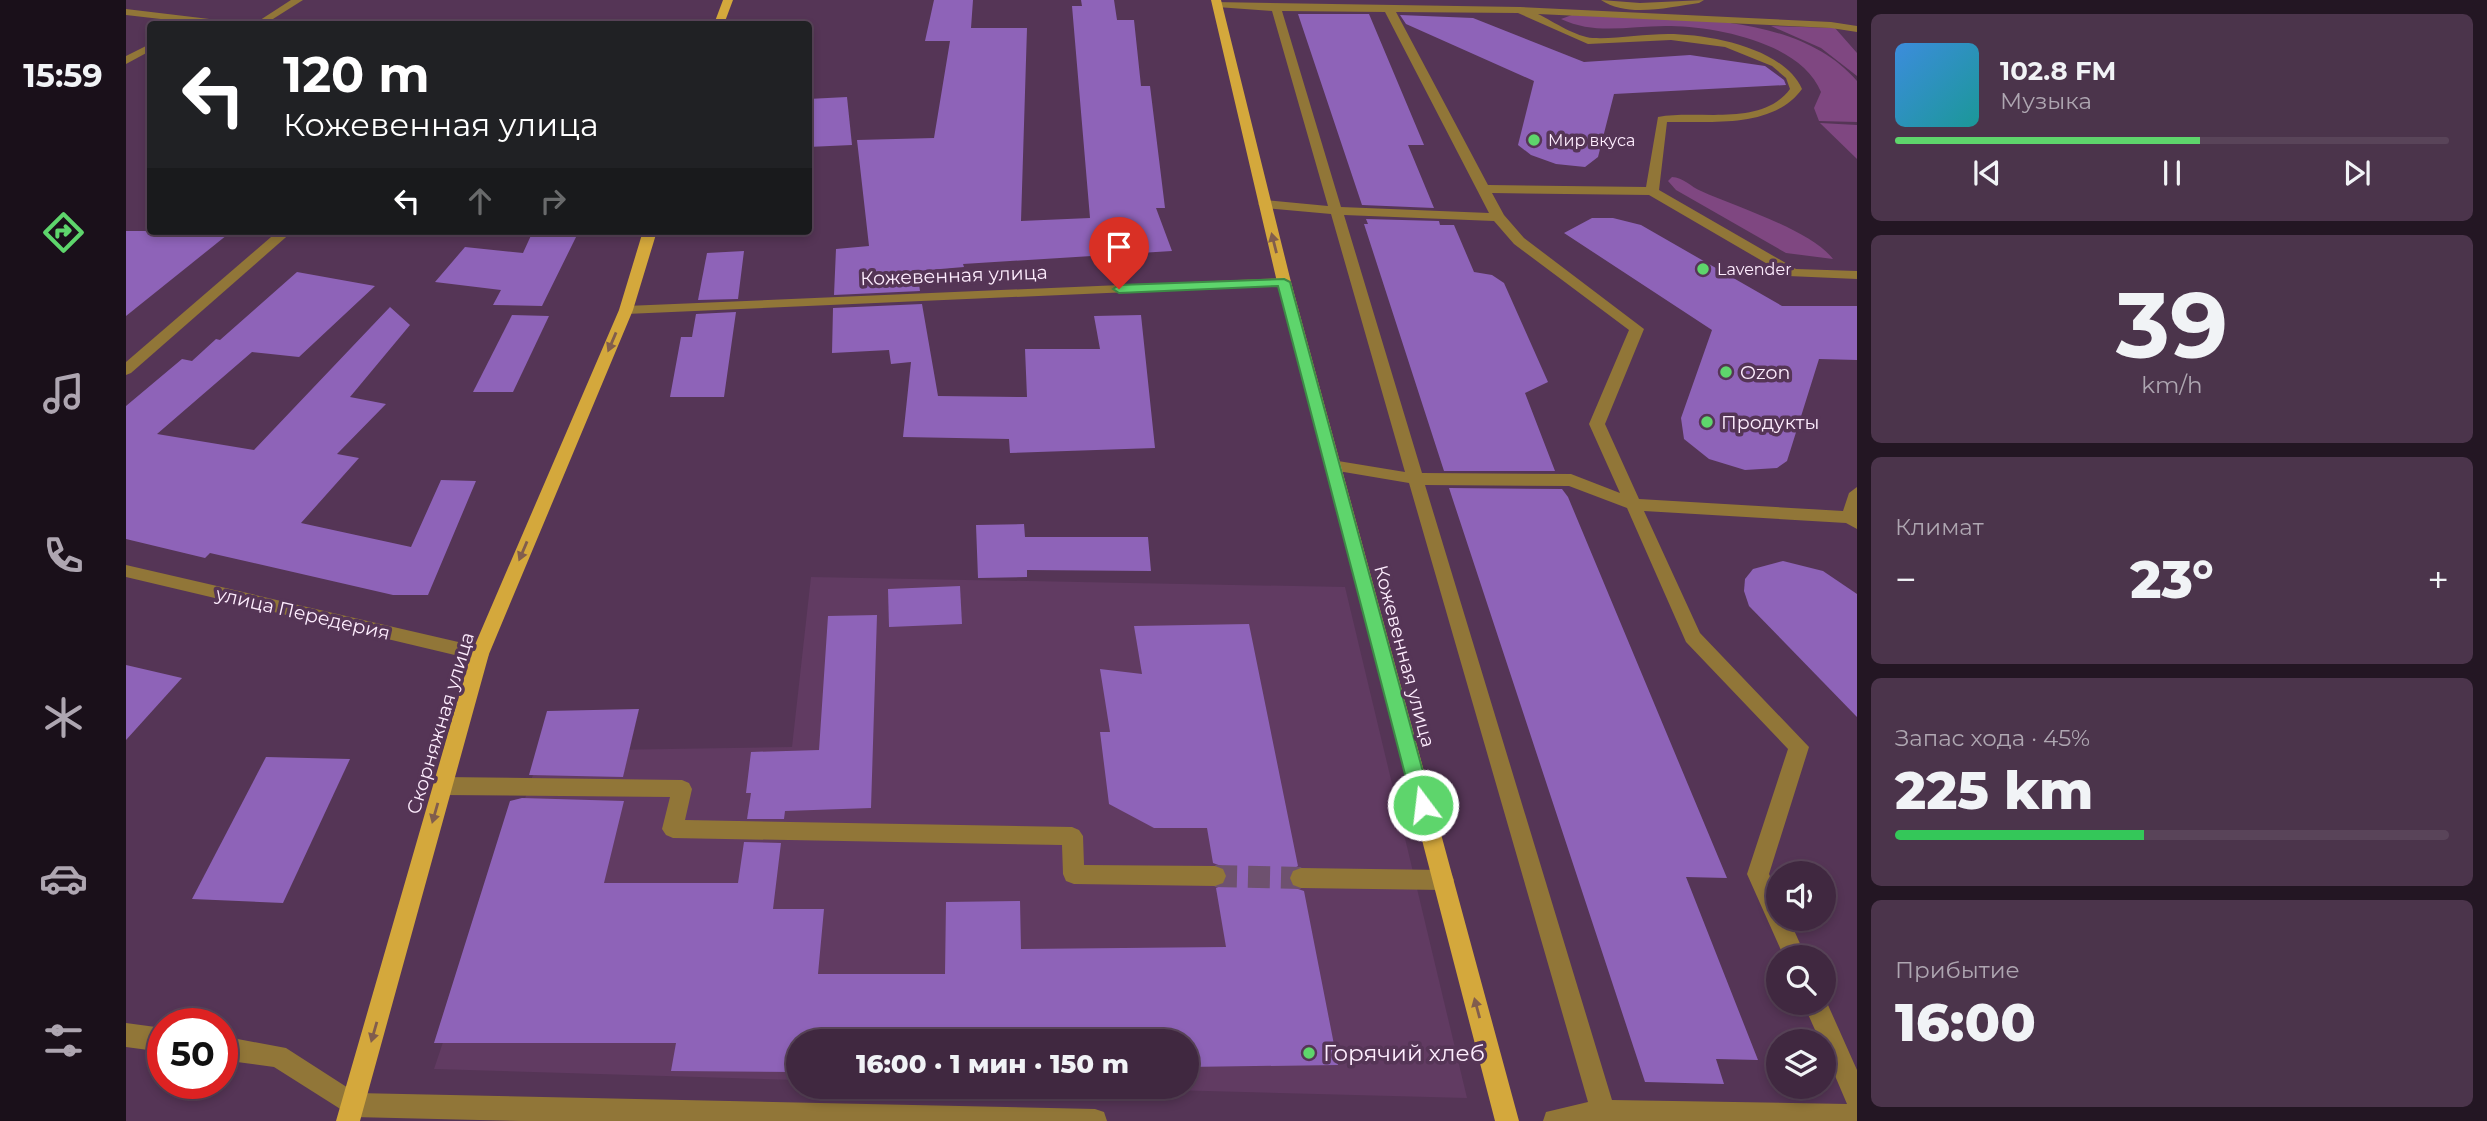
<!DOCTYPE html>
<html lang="ru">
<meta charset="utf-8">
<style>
:root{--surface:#402840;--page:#4b344b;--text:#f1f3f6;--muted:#aea6b1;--line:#594459;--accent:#5ed56c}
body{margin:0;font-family:Montserrat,sans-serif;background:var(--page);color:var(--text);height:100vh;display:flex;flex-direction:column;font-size:26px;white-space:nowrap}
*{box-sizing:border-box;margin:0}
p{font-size:23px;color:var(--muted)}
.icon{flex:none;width:38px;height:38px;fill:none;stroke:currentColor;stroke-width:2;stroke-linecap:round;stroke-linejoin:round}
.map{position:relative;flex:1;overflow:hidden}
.sheet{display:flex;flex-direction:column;gap:14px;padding:14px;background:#231623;width:630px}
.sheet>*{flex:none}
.top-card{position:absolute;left:21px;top:21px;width:665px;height:214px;border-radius:7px;box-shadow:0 4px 10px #0003,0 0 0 2px var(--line);background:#202124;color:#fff;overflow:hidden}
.fabs{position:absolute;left:1640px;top:861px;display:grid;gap:14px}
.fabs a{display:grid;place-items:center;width:70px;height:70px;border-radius:50%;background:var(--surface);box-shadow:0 4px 10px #0003,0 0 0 2px var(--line);font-size:35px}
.speed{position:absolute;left:21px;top:1008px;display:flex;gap:14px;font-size:35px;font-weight:700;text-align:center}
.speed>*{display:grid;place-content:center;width:91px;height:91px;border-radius:50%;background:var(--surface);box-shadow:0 4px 10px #0003,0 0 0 2px var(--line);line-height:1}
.speed .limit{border:10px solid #d22;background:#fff;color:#111}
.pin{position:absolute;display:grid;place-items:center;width:60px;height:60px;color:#fff;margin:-72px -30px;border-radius:50% 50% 50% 0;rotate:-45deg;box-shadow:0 0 7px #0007}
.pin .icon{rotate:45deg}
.me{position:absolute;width:77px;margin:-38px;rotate:345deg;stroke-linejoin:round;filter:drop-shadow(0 0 5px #0008)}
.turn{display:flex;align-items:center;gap:24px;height:147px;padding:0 21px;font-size:32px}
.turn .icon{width:91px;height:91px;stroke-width:2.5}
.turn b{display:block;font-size:49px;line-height:60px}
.lanes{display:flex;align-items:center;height:66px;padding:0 21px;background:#0003;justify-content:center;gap:35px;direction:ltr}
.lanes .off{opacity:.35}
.big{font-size:52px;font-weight:800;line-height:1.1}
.sheet .tile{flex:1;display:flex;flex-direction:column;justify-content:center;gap:10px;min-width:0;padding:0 24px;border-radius:10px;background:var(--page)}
.sheet .dial{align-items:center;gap:0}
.dial b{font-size:91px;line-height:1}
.song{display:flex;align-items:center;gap:21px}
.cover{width:84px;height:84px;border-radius:10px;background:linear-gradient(135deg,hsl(210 70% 55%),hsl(180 70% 35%))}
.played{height:7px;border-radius:4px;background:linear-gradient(90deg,var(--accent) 55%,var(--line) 55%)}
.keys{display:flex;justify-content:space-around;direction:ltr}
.heat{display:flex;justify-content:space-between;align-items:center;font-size:38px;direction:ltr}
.charge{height:10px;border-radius:5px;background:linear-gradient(90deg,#34c759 45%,var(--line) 0)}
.trip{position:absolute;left:660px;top:1029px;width:413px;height:70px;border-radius:35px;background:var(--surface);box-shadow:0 4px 10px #0003,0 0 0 2px var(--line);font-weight:800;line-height:70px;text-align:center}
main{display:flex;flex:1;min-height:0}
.menu{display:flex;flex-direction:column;width:126px;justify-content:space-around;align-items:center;background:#1a101a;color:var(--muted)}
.menu .icon{width:49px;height:49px}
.menu .current{color:var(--accent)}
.menu b{font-size:32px;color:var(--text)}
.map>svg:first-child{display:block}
</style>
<main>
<nav class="menu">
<b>15:59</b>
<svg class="icon current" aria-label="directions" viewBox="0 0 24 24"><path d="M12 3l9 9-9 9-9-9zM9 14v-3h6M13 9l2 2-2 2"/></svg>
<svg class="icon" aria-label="music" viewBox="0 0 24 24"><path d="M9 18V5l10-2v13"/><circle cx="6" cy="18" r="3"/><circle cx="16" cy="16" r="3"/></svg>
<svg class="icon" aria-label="phone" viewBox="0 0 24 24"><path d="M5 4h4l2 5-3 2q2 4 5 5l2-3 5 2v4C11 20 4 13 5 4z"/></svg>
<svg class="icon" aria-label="climate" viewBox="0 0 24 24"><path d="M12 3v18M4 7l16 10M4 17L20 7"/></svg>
<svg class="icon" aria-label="car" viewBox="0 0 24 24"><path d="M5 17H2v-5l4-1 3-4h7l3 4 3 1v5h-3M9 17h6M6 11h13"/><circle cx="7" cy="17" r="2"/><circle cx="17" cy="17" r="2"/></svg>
<svg class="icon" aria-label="filters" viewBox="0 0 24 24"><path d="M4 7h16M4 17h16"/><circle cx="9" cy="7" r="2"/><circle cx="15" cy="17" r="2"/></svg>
</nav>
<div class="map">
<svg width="1731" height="1121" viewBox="0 0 1731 1121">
<rect width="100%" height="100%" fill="#553556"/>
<!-- built -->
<path fill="#613b62" d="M685,577L1219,587L1341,1098L932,1087H1060V1041H672V1080L308,1069L415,751L666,747Z"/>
<!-- green -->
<g fill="#7f4781">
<path d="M1446,15C1536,20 1667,7 1731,81V122L1693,121L1688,108L1695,92C1675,43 1592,27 1545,26C1506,25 1471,36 1435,19Z"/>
<path d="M1645,26L1709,28L1731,53V76L1695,48Z"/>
<path d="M1694,123L1731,125V159Z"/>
<path d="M1546,177C1557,177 1565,187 1575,191C1610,207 1685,230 1707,259L1660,253L1550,190L1542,181Z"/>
</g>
<!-- building -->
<g fill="#8e63b8">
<path d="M808,0H847L845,28H901L895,221L964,218L946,6H956L955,0H988L991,20H1008L1015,86H1024L1039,208H1030L1046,251L837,264L838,267L791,271L794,291L708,295L710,249L743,246L731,140L808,138L824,41H799Z"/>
<path d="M1172,14H1243L1298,145H1282L1308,208L1236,205Z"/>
<path d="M1274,15L1347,18L1458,62L1564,55L1639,66L1658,80L1660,85L1488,94L1472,157L1459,167L1430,164L1405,155L1392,145L1408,81L1280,24Z"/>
<path d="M721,97L726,145L682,147V99Z"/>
<path d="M1466,218H1487L1515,225L1656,306H1731V360L1693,359L1661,461L1651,468L1619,470L1583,459L1558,439L1555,418L1586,330L1438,233Z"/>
<path d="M1240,219L1313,221L1314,225H1328L1348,272L1366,275L1378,283L1422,382L1399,393L1429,471H1318L1238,224H1242Z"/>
<path d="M0,231H106L0,316Z"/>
<path d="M407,231H453L416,306L367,305L375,290L309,282L339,247L397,253Z"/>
<path d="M618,251L612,299L572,300L581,253Z"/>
<path d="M171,272L249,286L173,357L126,352L31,434L128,450L264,307L284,325L224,397L260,404L211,454L233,458L175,523L285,547L315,480L350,481L302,595H267L84,553L79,558L0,539V406L56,359L66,361L90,339L94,340Z"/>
<path d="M796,304L812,396L901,397L899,349H974L968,316L1015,315L1029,448L884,453L883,439L777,437L785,362L765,364L763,350L706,353L707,308Z"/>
<path d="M610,312L598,397H544L555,337H566L570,314Z"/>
<path d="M386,315L423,316L387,392H347Z"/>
<path d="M1323,488L1436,489L1442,497L1601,878L1560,877L1632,1060L1590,1059L1598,1084L1519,1082Z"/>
<path d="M898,524L899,537H1022L1025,571L901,570V577L852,578L850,525Z"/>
<path d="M1657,561L1697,571L1731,594V717L1623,606L1618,591L1619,579L1627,569Z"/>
<path d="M834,586L836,624L763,627L762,589Z"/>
<path d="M751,615L745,808L659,811L658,819H621L625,793H620L625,752L693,750L702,616Z"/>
<path d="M1123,624L1172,866L1165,870L1162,879L1166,887L1178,891L1212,1065L1060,1067V1041H672V1072L545,1071L550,1043H308L384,801L396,798L498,801L478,883H612L618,842L655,843L647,909H698L692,974H819L820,902L894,901L895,949L1100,947L1090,888L1099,884L1102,875L1098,867L1087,863L1081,828H1028L983,804L974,732H984L974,669L1016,674L1008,626Z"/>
<path d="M0,665L56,678L0,740Z"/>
<path d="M513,709L497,777L403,775L421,711Z"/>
<path d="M140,757L224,759L157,903L66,899Z"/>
</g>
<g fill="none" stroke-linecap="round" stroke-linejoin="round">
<!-- minor-tunnel -->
<path stroke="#6e516f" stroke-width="22" stroke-dasharray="22 11" stroke-linecap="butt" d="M1089,876L1175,878"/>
<!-- minor -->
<g fill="#917638" fill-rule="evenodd">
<path d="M165,0H177L139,24H128Z"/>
<path d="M1475,0L1514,3L1578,0L1573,3C1544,7 1501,18 1475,0Z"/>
<path d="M1087,2L1394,7L1705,22L1731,26V32L1705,28L1412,14C1428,22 1450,37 1467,38C1492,39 1517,34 1542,34C1583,34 1658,48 1676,89C1647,129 1585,121 1541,122L1533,190L1670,269L1731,271V279L1662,276L1523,195L1366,193L1378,215L1398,238L1518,329L1479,424L1513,499L1717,511L1723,493L1731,487V529L1720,523L1518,511L1574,633L1683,747L1643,874L1652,894V919H1663L1680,957H1658L1621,874L1662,749L1560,642L1501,508L1443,486L1299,485L1486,1100L1721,1104L1698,1050V1041H1694L1677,1003H1698V996L1731,1070V1121H1417L1420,1112L1462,1102L1283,483L1206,470L1198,465L1206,460L1279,472L1205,214L1138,208L1132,204L1138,200L1202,206L1146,11L1091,7L1086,4ZM1156,11L1259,12L1363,213L1215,207ZM1270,12L1392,13L1462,44L1545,40L1599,47L1646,66L1660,78L1664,89C1635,128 1573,109 1532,117L1520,187L1362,185ZM1218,215L1368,221L1388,244L1503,330L1463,424L1494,493L1445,474L1296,473Z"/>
<path d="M0,9L100,21L105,24H78L0,15Z"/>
<path d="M24,44V51L0,64V56Z"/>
<path d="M152,231H167L5,373L0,375V362Z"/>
<path d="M1158,278L1165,282L1163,285L500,314L493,310L500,306Z"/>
<path d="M0,565L354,647L361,649L363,654L361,659L354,661L0,577Z"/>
<path d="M317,777L556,780L563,783L566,789L559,820L946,827L953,830L957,836L958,865L1089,866L1097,869L1100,876L1097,883L1089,886L948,884L940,881L937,874L936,845L547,838L540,835L536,829L544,797L317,795L310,792L307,786L310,780Z"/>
<path d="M1175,868L1317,870L1325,873L1328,880L1325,887L1317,890L1175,888L1167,885L1164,878L1167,871Z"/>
<path d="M0,1023L37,1028V1052L0,1047Z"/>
<path d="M96,1036L160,1048L230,1093L969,1109L978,1112L981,1121H396L227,1117L148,1067L96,1060Z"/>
</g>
<!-- major -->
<g fill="#d4a83c" fill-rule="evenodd">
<path d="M597,0H607L598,24H588Z"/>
<path d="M1085,0H1095L1165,282L1393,1121H1369L1151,282Z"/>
<path d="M517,231H531L507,310L363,654L234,1121H210L345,654L493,310Z"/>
</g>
</g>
<!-- one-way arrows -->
<defs><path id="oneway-solid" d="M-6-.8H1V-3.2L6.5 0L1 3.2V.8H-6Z" transform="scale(1.75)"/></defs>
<g fill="#815d4d">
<use href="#oneway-solid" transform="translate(1148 243) rotate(-104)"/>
<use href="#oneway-solid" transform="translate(486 342) rotate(113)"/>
<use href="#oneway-solid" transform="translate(397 551) rotate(113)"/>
<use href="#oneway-solid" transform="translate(309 813) rotate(106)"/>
<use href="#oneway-solid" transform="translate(1351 1008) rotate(-105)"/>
<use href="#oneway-solid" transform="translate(248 1032) rotate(106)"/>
</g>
<!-- route -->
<path fill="#5ed56c" stroke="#3d8a46" stroke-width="2" d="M1158,279L1164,282L1306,805L1304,811H1290L1287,805L1152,286L993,293L987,289L993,285Z"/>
<!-- markers -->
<g fill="#5ed56c" stroke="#553556" stroke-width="2.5">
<circle cx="1408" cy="140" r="7"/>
<circle cx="1577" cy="269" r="7"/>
<circle cx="1600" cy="372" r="7"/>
<circle cx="1581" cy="422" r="7"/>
<circle cx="1183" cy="1053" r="7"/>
</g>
<g text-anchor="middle" stroke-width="7" stroke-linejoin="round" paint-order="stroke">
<!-- far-poi labels -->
<g font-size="16" fill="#feedfe" stroke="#553556" text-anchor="start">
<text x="1422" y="146">Мир вкуса</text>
<text x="1591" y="275">Lavender</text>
</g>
<!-- street labels -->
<g font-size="19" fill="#feedfe" stroke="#553556">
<text transform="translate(828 275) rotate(-2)" y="7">Кожевенная улица</text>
<text transform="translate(177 613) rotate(13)" y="7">улица Передерия</text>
<text transform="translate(1279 656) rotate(75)" y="7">Кожевенная улица</text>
<text transform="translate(314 723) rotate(-73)" y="7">Скорняжная улица</text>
</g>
<!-- poi labels -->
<g font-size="19" fill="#feedfe" stroke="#553556" text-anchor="start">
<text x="1614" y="379">Ozon</text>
<text x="1595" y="429">Продукты</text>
</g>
<!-- near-poi labels -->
<g font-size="23" fill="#feedfe" stroke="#553556" text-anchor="start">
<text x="1197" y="1061">Горячий хлеб</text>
</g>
</g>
</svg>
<div class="fabs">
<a><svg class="icon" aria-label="sound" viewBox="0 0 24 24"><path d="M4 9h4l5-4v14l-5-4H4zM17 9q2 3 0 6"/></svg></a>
<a><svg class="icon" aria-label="search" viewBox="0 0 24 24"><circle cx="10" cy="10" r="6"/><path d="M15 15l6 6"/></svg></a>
<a><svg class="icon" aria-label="layers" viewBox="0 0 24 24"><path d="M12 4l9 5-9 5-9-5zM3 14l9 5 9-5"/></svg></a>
</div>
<div class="speed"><div class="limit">50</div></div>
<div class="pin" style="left:993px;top:289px;background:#d93025"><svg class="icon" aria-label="arrive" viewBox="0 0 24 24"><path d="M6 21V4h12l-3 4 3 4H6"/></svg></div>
<svg class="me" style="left:1297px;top:805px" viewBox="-20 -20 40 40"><circle r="17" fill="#5ed56c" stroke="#fff" stroke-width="3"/><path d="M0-11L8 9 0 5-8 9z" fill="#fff"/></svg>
<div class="trip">16:00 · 1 мин · 150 m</div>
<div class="top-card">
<div class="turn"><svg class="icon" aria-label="left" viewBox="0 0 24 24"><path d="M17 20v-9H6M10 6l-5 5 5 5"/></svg><div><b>120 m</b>Кожевенная улица</div></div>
<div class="lanes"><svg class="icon" aria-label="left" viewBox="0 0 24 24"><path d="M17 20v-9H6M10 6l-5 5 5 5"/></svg><svg class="icon off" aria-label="ahead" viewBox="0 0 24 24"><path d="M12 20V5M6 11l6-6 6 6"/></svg><svg class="icon off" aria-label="right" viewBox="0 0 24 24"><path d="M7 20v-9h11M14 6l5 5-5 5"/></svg></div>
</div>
</div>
<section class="sheet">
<div class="tile">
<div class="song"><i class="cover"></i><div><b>102.8 FM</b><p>Музыка</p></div></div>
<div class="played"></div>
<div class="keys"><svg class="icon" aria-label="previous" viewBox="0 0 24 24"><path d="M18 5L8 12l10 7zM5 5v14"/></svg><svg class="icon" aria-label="pause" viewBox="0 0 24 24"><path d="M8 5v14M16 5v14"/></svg><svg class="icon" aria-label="next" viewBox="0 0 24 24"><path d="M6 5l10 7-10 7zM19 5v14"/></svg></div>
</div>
<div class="tile dial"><b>39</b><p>km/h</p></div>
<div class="tile"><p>Климат</p>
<div class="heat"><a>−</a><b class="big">23°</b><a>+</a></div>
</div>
<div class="tile"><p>Запас хода · 45%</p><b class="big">225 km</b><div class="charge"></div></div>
<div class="tile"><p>Прибытие</p><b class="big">16:00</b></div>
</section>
</main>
